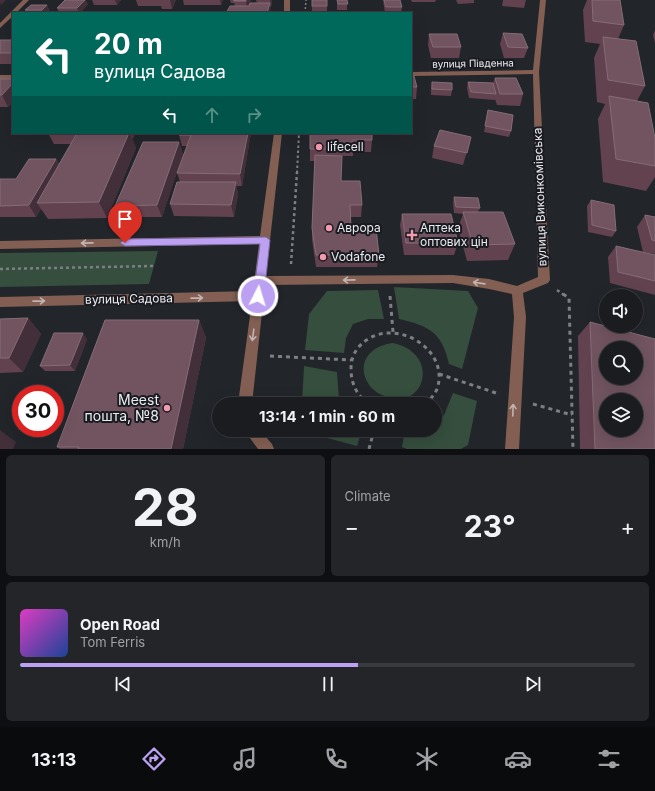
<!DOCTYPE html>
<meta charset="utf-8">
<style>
:root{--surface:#1a1c20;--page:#232529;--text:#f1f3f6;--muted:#9fa1a5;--line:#383a3e;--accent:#bca0f2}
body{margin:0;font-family:Inter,sans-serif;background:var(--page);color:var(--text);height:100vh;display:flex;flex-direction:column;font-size:15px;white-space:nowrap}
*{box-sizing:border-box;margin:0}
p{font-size:13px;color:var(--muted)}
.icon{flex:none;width:22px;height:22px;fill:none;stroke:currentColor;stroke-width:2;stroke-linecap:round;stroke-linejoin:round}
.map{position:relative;height:449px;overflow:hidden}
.panel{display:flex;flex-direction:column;gap:6px;padding:6px;background:#0e0f12;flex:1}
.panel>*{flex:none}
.banner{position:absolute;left:12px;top:12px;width:400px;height:122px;border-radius:0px;box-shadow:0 4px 16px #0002,0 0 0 1px var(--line);background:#00695c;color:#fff;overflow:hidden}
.buttons{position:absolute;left:599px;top:289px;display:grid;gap:8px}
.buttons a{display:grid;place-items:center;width:44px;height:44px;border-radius:50%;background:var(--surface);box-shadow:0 4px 16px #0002,0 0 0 1px var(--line);font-size:20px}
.speed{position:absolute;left:12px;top:385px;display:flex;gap:8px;font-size:20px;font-weight:700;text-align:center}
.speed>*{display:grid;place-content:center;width:52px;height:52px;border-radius:50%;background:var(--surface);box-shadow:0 4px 16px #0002,0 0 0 1px var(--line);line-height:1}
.speed .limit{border:6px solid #d22;background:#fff;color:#111}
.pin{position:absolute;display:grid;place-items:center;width:34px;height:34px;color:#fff;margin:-41px -17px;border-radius:50% 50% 50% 0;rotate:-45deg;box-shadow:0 0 4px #0007}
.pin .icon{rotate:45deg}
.me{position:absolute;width:44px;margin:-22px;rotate:5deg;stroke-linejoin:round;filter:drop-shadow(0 0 3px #0008)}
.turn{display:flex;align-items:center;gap:14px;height:84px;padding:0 16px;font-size:18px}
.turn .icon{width:52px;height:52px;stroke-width:2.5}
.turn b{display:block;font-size:28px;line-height:34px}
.lanes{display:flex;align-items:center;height:38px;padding:0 16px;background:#0003;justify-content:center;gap:20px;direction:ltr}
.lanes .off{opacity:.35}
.big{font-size:30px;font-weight:700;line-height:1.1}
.panel .widget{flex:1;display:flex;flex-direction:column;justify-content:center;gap:6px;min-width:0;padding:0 14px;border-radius:6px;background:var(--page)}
.panel .dial{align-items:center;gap:0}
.dial b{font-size:52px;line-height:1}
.song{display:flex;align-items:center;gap:12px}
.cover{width:48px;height:48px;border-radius:6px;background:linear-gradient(135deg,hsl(310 70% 55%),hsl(220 70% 35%))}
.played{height:4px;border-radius:2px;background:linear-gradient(90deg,var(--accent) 55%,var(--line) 55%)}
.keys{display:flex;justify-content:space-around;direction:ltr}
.heat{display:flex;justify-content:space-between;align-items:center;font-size:22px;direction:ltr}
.panel .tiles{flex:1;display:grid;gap:6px;grid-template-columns:1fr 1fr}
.widget:last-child{grid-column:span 2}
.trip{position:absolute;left:212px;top:397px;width:230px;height:40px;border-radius:20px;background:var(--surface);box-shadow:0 4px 16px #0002,0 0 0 1px var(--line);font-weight:700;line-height:40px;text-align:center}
.tabs{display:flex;height:64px;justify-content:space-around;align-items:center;background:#0a0b0d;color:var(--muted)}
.tabs .icon{width:28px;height:28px}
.tabs .selected{color:var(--accent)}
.tabs b{font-size:18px;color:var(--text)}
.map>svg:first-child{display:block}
</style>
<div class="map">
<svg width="655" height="449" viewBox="0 0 655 449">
<rect width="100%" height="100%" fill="#22252a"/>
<!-- green -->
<g fill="#354e3d">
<path d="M158,251L149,284L0,287V253Z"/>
<path d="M394,287L468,291L478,308L462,369L449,364C442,333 430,326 399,319Z"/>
<path d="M378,290L384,319H368L353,324L346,338L344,353L305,350L309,314L327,291Z"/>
<path d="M393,343C443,354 424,415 382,395C374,392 368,385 365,377C359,357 375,345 393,343Z"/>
<path d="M304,366L337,372L339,401L344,404H302Z"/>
<path d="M453,393L477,401L468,445L461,449H407L402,447L405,430L427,433L431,430H435V425L444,415Z"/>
<path d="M316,430H362L357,446L320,436Z"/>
</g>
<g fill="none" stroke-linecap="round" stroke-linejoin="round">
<!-- path-far3 -->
<path stroke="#7d7f84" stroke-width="1.5" stroke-dasharray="2 2" stroke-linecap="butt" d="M305,13L306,0"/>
<!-- path-far2 -->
<path stroke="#7d7f84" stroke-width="2" stroke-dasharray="2.5 2.5" stroke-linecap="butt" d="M297,173L299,133"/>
<!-- path-far1 -->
<g stroke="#7d7f84" stroke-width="2.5" stroke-dasharray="3 3" stroke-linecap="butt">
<path d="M291,264L297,172"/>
<path d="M0,269L153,266"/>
<path d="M557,290L564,295"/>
</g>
<!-- path -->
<g stroke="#7d7f84" stroke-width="3" stroke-dasharray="4 4" stroke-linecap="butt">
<path d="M563,294L569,298L573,449"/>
<path d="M390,296L393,332"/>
<path d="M270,356L351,360"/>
<path d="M439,374L496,393"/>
<path d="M368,404C357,395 351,384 351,369C351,356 357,346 368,339C401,319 450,352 437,389C435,394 430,399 427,404"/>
<path d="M533,404L572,415"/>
<path d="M369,449L374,430"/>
</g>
<!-- minor -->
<g fill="#835f53" fill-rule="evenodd">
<path d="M23,0H29L16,13H13V16L0,28V23Z"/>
<rect x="284" y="0" width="6" height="13"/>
<path d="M540,0H546L539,72L550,280L548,283L523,293L526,317L519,449H505L514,317L512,294L489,289L453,283L265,285L252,404H238L252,301L0,307V297L253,291L259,244L0,249V241L260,236L274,133H282L266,276L453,275L489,279L517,286L538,277L533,74L411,76V72L533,70Z"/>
<rect x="0" y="75" width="13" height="4"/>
<path d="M244,430H260L272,444L274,449H258Z"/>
</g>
</g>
<!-- wall -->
<g fill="#62424f">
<path d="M92,0H121L117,5H94Z"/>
<path d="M136,0H176L172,9H162L161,6H138Z"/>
<path d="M183,0H223L221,5H184Z"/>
<path d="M230,0H251L249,4L257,3L256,0H272L271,7L235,6L234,3H231Z"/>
<rect x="312" y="0" width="15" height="12"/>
<rect x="337" y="0" width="10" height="10"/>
<path d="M383,0H400L402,7L401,13H385Z"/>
<path d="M411,0H436L435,2H412Z"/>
<path d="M456,0H474V3L458,4Z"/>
<path d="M503,0H526L524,8L502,6Z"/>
<path d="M587,0H620L624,25L618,39L645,86L637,101L655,138V177L646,191L603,182L598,119L605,104L597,102L594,58L600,44L585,42L583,10Z"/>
<path d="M88,4L80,13H59L57,8Z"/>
<path d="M47,5L49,10L47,13H27L25,10Z"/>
<path d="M655,30V43L653,35Z"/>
<path d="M503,33L528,48L524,58H504L500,44Z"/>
<path d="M429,34L461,47L459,58H431L428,45Z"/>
<rect x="0" y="40" width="13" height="24"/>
<path d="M411,76L417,87L416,99H411Z"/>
<path d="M495,78L523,94L520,106L497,105L495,99V100L469,98L467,88L468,82L493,83Z"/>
<path d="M0,79H13V102L8,107H0Z"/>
<path d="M432,82L452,90L451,96L431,95V88Z"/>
<path d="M488,110L511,131L509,137L484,132Z"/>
<path d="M48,133H136L133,138H132L136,148L107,218L48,219L41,209L36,217H0V179H16L56,159L59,164L71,144H54Z"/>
<path d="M159,133H175L174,135L159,134Z"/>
<path d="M251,133L242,186H236L238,194L234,217L174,216L170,204L180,182L177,173L187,146H182L179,135Z"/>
<path d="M310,133L372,140L371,152H353V156H342L341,181L362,205L361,217H351V228L379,255L377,267H316L312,240V228L315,161H310Z"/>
<path d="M471,137L463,165L432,158L434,146Z"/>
<path d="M179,142L183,154L162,217H121L115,206Z"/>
<path d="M454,197L480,208L478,212L515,244L508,260L467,261L458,228L463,214L454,213L453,203Z"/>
<path d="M591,200L616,231L612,237L588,232L587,206Z"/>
<path d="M402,214L458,243L454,255H404L400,225Z"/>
<path d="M645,215L655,217V254L643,252L637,227Z"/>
<path d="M616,246L655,255V295L610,283L608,257Z"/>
<path d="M28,318L41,334L23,372L0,373V319Z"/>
<path d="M199,320L206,338L183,449H60L57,447Z"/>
<path d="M590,322L655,449H580L578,336Z"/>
<path d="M87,339L75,371H45L40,366Z"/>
</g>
<!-- shaded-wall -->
<g fill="#422f39">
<path d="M0,0H6L1,5L0,2Z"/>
<path d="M85,0H86L88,4L80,13H79L77,8Z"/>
<path d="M115,0H121L117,5Z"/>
<path d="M170,0H176L172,9Z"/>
<path d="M220,0H223L221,5Z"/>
<path d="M246,0H251L247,11L246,1Z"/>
<path d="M270,0H272L271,7Z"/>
<path d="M270,3L271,13H267Z"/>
<path d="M47,5L49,10L47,13H43L42,10Z"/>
<path d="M13,83V102L8,107L2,95Z"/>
<path d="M129,133H130L136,148L107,218L99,202Z"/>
<path d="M131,133H136L133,138Z"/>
<path d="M248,133H251L242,186L240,174Z"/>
<path d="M179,142L183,154L162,217L157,205Z"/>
<path d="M56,159L62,171L37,203L41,209L36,217L29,205Z"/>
<path d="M236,182L238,194L234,217L231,205Z"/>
<path d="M28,318L41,334L23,372L9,358Z"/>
<path d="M199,320L206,338L183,449H171Z"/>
<path d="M83,333L87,339L75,371L70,365Z"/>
<path d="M0,430L16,442L13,449H0Z"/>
</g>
<!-- building -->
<g fill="#715460" stroke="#846c77" fill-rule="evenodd">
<path d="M65,0H85L77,8H57Z"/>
<rect x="234" y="0" width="12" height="1"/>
<rect x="312" y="0" width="15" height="6"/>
<path d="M337,0H347L348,4H338Z"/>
<path d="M384,0H400L402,7H386Z"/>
<path d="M592,0H620L624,25L593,21Z"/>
<path d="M250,3H270L267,13H226L230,6H249Z"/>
<path d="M31,5H47L42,10H25Z"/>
<path d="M333,12V13H308Z"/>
<path d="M503,33L522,34L528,48L508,47Z"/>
<path d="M429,34H457L461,47H433Z"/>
<path d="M603,37L636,41L645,86L608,80Z"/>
<rect x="0" y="40" width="13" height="13"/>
<path d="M411,76H414L417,87H411Z"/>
<path d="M495,78H516L523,94H500Z"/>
<path d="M0,79H13V83L2,95H0Z"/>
<path d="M432,82L452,83V90L432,89Z"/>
<path d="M468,82L493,83L496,94L471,92Z"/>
<path d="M609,96L648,103L655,138V166L616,159Z"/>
<path d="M488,110L513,115L511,131L485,126Z"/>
<path d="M440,130L471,137L467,153L434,146Z"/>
<path d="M77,133H129L99,202L37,203Z"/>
<path d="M179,133H248L240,174L177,173L191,135H179Z"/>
<path d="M310,133H372V140H353V144H335V149H310Z"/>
<path d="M143,142H179L157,205L115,206Z"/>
<path d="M315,155L342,156L341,181H360L362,205H350L351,228H376L379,255H316L312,228Z"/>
<path d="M29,159H56L29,205L0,206V179H16Z"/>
<path d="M177,182H236L231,205L170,204Z"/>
<path d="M454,197L478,198L480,208L456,207Z"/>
<path d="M591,200L614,205L616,231L592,225Z"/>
<path d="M463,212H503L515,244L473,245Z"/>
<path d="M402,214H451L458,243H406Z"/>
<path d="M645,215L655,217V241L652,240Z"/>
<path d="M616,246L655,255V281L618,272Z"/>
<path d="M28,318L9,358H0V319Z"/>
<path d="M105,320H199L171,449H78L79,447H57Z"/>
<path d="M590,322L655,339V449H595ZM606,348H636V378H606ZM606,400H636V430H606Z"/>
<path d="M54,333H83L70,365L40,366Z"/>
</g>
<!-- one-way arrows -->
<defs><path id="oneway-shaft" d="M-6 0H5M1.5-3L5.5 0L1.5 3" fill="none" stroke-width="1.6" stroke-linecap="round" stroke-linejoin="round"/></defs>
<g stroke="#c1b4b1">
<use href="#oneway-shaft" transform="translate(87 243) rotate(179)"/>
<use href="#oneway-shaft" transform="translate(349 280) rotate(179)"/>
<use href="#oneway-shaft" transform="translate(479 283) rotate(-172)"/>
<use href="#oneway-shaft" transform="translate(197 298) rotate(-1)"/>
<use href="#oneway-shaft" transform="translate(39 301) rotate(-1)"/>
<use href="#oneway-shaft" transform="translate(253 335) rotate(98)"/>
<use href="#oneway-shaft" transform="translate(513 410) rotate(-88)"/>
</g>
<!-- route -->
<path fill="#bca0f2" stroke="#7a689d" d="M266,237L270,240L264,296L258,301L253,296L260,244L125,246L120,243L125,239Z"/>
<!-- markers -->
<g fill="#f29aae" stroke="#191b20" stroke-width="1.5">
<circle cx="319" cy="147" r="4"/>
<circle cx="329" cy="228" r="4"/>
<path d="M410 229h4v4h4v4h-4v4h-4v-4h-4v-4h4z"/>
<circle cx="323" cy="257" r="4"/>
<circle cx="167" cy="408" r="4"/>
</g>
<g text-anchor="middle" stroke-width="4" stroke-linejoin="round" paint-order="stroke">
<!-- far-street labels -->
<g font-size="10" fill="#eaecf0" stroke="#191b20">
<text transform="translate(473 63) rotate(-1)" y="4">вулиця Південна</text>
</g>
<!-- poi labels -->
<g font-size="12" fill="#eaecf0" stroke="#191b20" text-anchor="start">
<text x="327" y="151">lifecell</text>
<text x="337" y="232">Аврора</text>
<text x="420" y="232">Аптека<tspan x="420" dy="14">оптових цін</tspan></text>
<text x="331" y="261">Vodafone</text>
</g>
<!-- street labels -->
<g font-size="12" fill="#eaecf0" stroke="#191b20">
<text transform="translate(540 197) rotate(-92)" y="4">вулиця Виконкомівська</text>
<text transform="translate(129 299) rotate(-1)" y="4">вулиця Садова</text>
</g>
<!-- near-poi labels -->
<g font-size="14" fill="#eaecf0" stroke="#191b20" text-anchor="end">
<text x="159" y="405">Meest<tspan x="159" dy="16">пошта, №8</tspan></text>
</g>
</g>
</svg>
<div class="buttons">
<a><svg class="icon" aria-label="sound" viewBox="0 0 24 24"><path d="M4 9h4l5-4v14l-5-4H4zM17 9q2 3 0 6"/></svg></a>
<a><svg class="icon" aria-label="search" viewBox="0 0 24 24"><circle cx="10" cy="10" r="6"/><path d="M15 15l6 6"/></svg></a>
<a><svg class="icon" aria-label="layers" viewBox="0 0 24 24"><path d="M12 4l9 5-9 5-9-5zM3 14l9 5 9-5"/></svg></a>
</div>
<div class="speed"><div class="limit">30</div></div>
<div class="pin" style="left:125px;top:243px;background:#d93025"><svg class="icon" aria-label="arrive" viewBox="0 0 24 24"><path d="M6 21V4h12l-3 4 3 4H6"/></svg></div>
<svg class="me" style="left:258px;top:296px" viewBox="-20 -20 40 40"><circle r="17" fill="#bca0f2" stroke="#fff" stroke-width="3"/><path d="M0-11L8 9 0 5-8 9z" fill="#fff"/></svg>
<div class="trip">13:14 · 1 min · 60 m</div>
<div class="banner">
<div class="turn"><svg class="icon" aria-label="left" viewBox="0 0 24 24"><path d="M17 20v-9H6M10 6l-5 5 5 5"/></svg><div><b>20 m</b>вулиця Садова</div></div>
<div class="lanes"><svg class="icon" aria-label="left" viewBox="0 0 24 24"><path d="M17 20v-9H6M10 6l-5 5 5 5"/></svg><svg class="icon off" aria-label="ahead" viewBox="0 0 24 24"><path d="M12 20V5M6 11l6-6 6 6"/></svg><svg class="icon off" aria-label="right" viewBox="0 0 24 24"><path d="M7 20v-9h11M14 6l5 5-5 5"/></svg></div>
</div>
</div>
<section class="panel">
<div class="tiles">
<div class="widget dial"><b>28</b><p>km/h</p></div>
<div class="widget"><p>Climate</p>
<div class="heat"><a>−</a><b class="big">23°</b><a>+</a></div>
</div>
<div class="widget">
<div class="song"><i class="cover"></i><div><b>Open Road</b><p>Tom Ferris</p></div></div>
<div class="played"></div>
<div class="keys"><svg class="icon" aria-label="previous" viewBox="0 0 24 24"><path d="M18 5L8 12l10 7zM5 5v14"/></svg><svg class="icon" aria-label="pause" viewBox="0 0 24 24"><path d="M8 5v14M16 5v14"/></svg><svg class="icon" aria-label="next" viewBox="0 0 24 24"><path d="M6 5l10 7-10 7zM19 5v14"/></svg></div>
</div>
</div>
</section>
<nav class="tabs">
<b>13:13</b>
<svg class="icon selected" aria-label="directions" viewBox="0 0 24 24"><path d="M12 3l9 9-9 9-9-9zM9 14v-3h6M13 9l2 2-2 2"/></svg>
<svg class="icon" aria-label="music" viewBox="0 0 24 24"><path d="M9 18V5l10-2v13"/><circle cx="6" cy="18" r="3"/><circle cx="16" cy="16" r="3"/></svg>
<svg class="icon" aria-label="phone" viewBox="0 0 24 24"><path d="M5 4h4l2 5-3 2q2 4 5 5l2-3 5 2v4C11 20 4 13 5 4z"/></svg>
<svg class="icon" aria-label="climate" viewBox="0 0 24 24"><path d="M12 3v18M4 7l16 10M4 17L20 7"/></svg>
<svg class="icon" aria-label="car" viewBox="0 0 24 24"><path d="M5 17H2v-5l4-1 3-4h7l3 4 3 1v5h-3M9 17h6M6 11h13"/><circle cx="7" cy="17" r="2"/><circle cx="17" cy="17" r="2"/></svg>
<svg class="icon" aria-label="filters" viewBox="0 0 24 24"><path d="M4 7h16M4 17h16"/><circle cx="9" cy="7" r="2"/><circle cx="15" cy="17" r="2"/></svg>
</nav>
